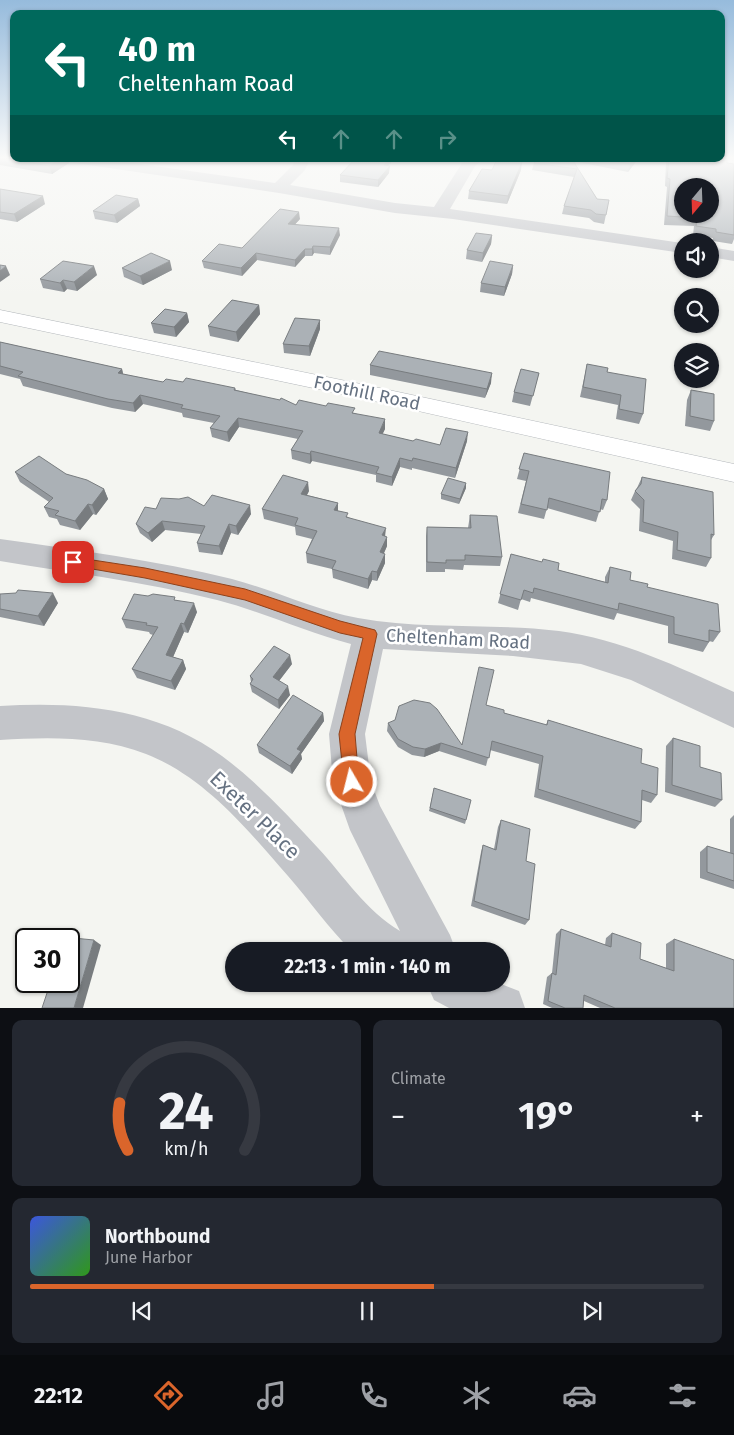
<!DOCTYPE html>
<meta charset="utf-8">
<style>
:root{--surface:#171b24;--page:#242831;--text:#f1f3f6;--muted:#9ea1a6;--line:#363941;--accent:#da652b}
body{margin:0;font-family:"Fira Sans",sans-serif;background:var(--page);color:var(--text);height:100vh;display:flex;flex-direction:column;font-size:19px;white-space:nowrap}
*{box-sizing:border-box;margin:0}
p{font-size:16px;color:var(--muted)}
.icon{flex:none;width:28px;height:28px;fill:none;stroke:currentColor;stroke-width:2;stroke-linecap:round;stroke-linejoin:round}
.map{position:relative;height:1008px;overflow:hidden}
.sheet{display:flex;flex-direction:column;gap:12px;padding:12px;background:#0d0f14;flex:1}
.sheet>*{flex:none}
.top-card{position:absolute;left:10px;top:10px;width:715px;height:152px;border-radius:10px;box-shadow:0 1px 4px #0004;background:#00695c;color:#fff;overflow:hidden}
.needle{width:32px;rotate:199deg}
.tools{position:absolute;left:674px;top:178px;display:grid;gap:10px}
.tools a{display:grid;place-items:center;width:45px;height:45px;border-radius:50%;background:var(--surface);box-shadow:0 1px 4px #0004;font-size:25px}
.speed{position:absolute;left:15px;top:928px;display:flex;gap:10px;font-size:25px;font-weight:700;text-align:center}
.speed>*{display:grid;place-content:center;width:65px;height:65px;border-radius:50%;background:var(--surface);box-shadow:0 1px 4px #0004;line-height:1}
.speed .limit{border:2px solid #111;border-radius:8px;background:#fff;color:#111}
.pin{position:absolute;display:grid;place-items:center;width:42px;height:42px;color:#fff;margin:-21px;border-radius:10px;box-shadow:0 2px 8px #0006}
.me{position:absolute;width:55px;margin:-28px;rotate:352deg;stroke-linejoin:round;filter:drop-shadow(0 0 4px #0008)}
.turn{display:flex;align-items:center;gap:18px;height:105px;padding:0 25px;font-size:22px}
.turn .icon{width:65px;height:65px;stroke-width:2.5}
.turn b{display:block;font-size:35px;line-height:42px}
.lanes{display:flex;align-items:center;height:48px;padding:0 25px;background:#0003;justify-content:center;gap:25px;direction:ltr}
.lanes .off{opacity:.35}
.big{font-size:38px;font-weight:700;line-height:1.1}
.sheet .widget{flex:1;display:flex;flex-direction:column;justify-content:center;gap:8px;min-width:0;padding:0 18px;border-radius:10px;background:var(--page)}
.sheet .dial{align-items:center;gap:0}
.dial svg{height:130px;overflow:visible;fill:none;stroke:var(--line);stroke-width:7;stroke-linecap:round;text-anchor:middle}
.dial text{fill:var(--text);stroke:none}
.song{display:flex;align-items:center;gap:15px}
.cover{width:60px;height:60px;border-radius:8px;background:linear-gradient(135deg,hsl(230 70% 55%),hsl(110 70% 35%))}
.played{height:5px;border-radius:2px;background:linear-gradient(90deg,var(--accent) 60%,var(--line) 60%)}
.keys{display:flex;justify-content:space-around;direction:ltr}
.heat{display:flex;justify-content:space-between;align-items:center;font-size:28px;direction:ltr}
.sheet .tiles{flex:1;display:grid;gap:12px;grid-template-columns:1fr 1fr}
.widget:last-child{grid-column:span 2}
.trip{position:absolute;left:225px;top:942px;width:285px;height:50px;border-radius:25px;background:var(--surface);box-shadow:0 1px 4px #0004;font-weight:700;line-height:50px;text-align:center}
.tab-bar{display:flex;height:80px;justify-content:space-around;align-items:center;background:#090b0e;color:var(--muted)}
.tab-bar .icon{width:35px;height:35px}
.tab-bar .on{color:var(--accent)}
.tab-bar b{font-size:22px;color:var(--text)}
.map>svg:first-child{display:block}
</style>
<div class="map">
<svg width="734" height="1008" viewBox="0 0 734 1008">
<rect width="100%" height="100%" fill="#f4f5f1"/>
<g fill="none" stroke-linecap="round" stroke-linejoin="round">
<defs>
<path id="major" d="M0,310L356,383L734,464V482L356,397L0,322Z"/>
</defs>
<!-- major casing -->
<use href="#major" stroke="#b3b7bb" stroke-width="1"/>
<!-- minor -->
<g fill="#c3c5c9" fill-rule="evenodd">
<path d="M68,159H104L275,183L293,165L296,159H310L305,170L290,185L395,203L434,207L464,160L483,159L475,166L450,209L682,243V253L453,219L395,213L279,193L75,163L70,162Z"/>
<path d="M710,247L734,251V261L710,257Z"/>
<path d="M0,539C77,550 155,560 232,579C274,590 315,610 358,618C424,630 492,623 559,631C621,639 678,667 734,692V728L631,680L581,664L513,656L383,649L365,734L371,782L380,806L450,935L456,951H352C328,928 310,901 288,876C248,830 205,777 146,754C99,736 49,737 0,740V706C77,701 157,708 222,756C257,782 288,815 318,848C344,876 366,911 400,931L350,830L333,782L329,734L351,644C306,632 263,612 217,600C146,582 73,573 0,561Z"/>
<path d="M427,984H501L519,991L525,1008H449L434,1000Z"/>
</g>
<!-- major -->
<use href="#major" fill="#fff" fill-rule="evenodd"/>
</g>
<!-- wall -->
<g fill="#93989d">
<path d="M0,157L14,159H67L69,163L52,174L0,165Z"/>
<path d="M333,159H394L388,166L389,173L378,187L340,182V175L353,161Z"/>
<path d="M538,159H638L628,172L573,161L597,199L609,200L604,224L594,222L589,218L562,214L564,206L574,177L532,170L534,163Z"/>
<path d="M663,159H721L727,163L734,164V239L732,244L713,241V238L693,235L694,226L664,225L667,187L665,186L666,163Z"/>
<path d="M521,170L507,204L468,199L469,191Z"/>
<path d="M0,189L45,204L17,222L0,219Z"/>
<path d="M138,199L140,206L117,223L95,219L93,211Z"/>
<path d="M300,219L295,224L340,235L330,255L314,253L312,256H305L295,267L257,260L242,276L204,268L202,261L242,248Z"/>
<path d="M492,235L491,244L482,262L466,259L467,250Z"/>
<path d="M513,265L512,274L504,296L480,292L481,283Z"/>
<path d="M122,268L172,270L143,285L124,277Z"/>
<path d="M97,275L77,291L67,289L64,292L43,288L40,279Z"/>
<path d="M259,305L260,314L238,342L210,336L208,326Z"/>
<path d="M187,313L189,322L176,337L154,333L151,323Z"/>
<path d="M688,324H707L705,329L688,326Z"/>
<path d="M320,329L310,356L284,353L283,344Z"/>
<path d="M0,342L122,369L123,374L163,382H183L235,388L236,390L296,405L355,413L385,429L382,434L413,441L440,445L467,441L455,478L412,468V470L400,467L392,486L376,482V475L312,461L310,464L292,459L291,450L298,439L239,427L229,442L212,437L210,428L214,423L183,417L182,413L143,404L135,412L112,408L23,386L20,379L0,374Z"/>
<path d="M587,364L607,372L643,414L639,424L616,419L618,405L580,397L585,374Z"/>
<path d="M370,365L491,383L485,398L370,375Z"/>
<path d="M539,373L530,406L512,402L514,392Z"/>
<path d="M691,390L714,421L710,431L685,426L687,400Z"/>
<path d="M524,453L607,500L603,510L600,509L596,522L547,508L544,519L518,513L526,481L517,479Z"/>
<path d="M15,472L66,474L104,489L108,499L96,515L93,514L80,530L60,525L57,519L49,517L44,507L49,502L20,482Z"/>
<path d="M642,477L714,535L711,540V558L706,567L672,559L673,541L639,531L640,509L631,500L635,491L637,488Z"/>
<path d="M466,483V488L459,504L441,499V494Z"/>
<path d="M309,491L307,495L338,503V511L348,517L385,536L387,546L384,553L385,563L377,581L372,580L368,589L333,578L332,569L307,563L306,553L312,539L296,535L295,527L264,519L262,509Z"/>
<path d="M204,506L251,514L238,535L231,533L222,555L199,552L197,543L201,534L165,530L152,542L140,533L136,524L156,509Z"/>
<path d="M470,515L502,557L500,566L464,565L463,570L445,569V572H426V536L427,527L468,528Z"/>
<path d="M511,554L558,570L605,582V577L610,567L630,580L647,587L720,632L713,642L709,641V642L703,652L668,643V626L617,613L614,620L531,598L530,602L521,599L518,610L498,603Z"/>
<path d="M0,594L58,603L44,626L0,617Z"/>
<path d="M176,600L197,612L188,633L184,632L173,657L183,660L186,669L175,690L137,678L132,669L153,635L150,634L149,632L126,628L122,619Z"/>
<path d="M292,664L279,681L290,695L279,709L252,692L250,684L251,682L250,676Z"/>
<path d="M486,705L504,713L546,725L548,720L641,763L657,795L651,803L642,800L641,822L635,829L534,797L539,764L490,750L486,766L439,751L424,757L412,755L398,747L387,731L388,723L462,745Z"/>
<path d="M323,713L324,721L301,754L302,759L292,774L259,753L257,745Z"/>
<path d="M673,738L700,767L722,800L715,807L665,792L666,746Z"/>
<path d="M434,788L466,820L465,824L429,811Z"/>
<path d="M734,815V889L700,878V852L707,846L730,853V819Z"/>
<path d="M501,820L526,861L529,920L525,925L471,906L481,852L483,845L494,849L498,827Z"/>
<path d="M561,929L605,945L606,938L612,933L640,959L666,968V944L674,939L734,1008H600L584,1001L583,1008H552L543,1004L547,977L552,973L556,934Z"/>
</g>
<!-- shaded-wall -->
<g fill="#787c7f">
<path d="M60,159H67L69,163L52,174L49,166Z"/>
<path d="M389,159H394L383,172L384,165Z"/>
<path d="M634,159H638L628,172L630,164Z"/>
<path d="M522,162L521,170L507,204L508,196Z"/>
<path d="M390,166L389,173L378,187V180Z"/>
<path d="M43,196L45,204L17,222L14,214Z"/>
<path d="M138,199L140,206L117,223L114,215Z"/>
<path d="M299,212L300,219L289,231L288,224Z"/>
<path d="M339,228L340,235L330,255V247Z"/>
<path d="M492,235L491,244L482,262L483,253Z"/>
<path d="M313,246L314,253L312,256V249Z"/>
<path d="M305,249V256L295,267V260Z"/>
<path d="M256,253L257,260L242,276L241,268Z"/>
<path d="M170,261L172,270L143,285L140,276Z"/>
<path d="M513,265L512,274L504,296L505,287Z"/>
<path d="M6,266L10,275L0,282V271Z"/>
<path d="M94,266L97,275L77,291L74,282Z"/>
<path d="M63,280L67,289L64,292L60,283Z"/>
<path d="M259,305L260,314L238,342L236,332Z"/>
<path d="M187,313L189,322L176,337L174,327Z"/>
<path d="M320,320V329L310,356L309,346Z"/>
<path d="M122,369L124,378L118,373Z"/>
<path d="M492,373L491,383L485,398L487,389Z"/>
<path d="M140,395L143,404L135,412L133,403Z"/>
<path d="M238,418L239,427L229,442L227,432Z"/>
<path d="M385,419V429L379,442V433Z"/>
<path d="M468,432L467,441L455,478L456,468Z"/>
<path d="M311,451L312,461L310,464V454Z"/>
<path d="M400,458V467L392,486V477Z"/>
<path d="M308,482L309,491L302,504L301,494Z"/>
<path d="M466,483V488L459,504L460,499Z"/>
<path d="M104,489L108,499L96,515L92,505Z"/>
<path d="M338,503V513L334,510Z"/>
<path d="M88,504L93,514L80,530L75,521Z"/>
<path d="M250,505L251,514L238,535L236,526Z"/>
<path d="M162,521L165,530L152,542L148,533Z"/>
<path d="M229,524L231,533L222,555L219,546Z"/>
<path d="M386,528L385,537L382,535Z"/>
<path d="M387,537V546L380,562V552Z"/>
<path d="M385,554V563L377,581V572Z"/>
<path d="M372,571V580L368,589V579Z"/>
<path d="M53,593L58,603L44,626L38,616Z"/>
<path d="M194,603L197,612L188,633L184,624Z"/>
<path d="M181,623L184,632L170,664L166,655Z"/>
<path d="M290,655L292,664L275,686L273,677Z"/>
<path d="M183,660L186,669L175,690L171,681Z"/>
<path d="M288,686L290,695L279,709L278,700Z"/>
<path d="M323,713L324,721L301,754L302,759L292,774L290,766L297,749Z"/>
<path d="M441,743L439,751L424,757L425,749Z"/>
<path d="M94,940L101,945L83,1008H74Z"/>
</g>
<!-- building -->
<g fill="#abb1b6" stroke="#787c7f" fill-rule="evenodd">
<path d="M0,157H14V159H60L49,166Z"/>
<path d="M721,157H727V163L734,164V235L716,232V229L696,226L697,218L667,216L670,179L667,178L669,159H721ZM682,186H710V214H682Z"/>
<path d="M355,159H389L384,165L390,166L378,180L340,175Z"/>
<path d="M497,159L522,162L508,196L469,191L482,169L492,170Z"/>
<path d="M538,159H572L597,199L609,200L606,215L596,214L591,210L564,206L577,169L534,163Z"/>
<path d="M604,159H634L630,164Z"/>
<path d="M0,189L43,196L14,214L0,212Z"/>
<path d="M116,195L138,199L114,215L93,211Z"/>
<path d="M280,209L299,212L288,224L339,228L330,247L313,246L312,249H305L295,260L256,253L241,268L202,261L219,244L242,248Z"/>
<path d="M476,233L492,235L483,253L467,250Z"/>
<path d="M151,253L170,261L140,276L122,268Z"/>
<path d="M63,261L94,266L74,282L63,280L60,283L40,279Z"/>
<path d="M490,261L513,265L505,287L481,283Z"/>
<path d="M0,265L6,266L0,271Z"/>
<path d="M693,292L709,295V296H693Z"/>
<path d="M232,300L259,305L236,332L208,326Z"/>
<path d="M165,309L187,313L174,327L151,323Z"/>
<path d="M295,318L320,320L309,346L283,344Z"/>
<path d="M0,342L122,369L118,373L163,382L166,379L183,382L186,378L235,388L234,390L280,400L281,398L296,405L299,400L326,406L328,403L355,408L352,413L385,419L379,433L413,441L416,439L440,445L446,428L468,432L456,468L413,458L412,461L400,458L392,477L376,473L379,467L311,451L310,454L291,450L303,431L238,418L227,432L210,428L220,416L181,408L183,405L140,395L133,403L108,399L18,376L23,372L0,366Z"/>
<path d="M379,351L492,373L487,389L370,365Z"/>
<path d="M587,364L608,368L607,372L646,379L643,414L619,409L621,395L583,387Z"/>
<path d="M521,369L539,373L533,396L514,392Z"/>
<path d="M691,390L714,394V421L690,416Z"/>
<path d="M524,453L610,472L607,500L602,499L600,512L549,498L547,510L521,504L529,471L519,469Z"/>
<path d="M39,456L66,474L87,480L104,489L92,505L88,504L75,521L55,515L59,511L44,507L53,498L15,472Z"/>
<path d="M283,475L308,482L301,494L338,503L334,510L348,513L346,517L386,528L382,535L387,537L380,552L385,554L377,572L372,571L368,579L332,569L336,561L306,553L317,531L295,525L298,518L262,509Z"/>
<path d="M642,477L713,492L714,535L711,534V558L677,550L678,532L643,522L644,500L635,491L641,484Z"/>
<path d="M448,478L466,483L460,499L441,494Z"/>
<path d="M212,495L250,505L236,526L229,524L219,546L197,543L205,526L162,521L148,533L136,524L145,507L156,509L161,498L179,499L188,497L204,506Z"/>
<path d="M470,515L497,516L502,557L465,555V560H446V563L427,562V527L471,528Z"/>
<path d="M511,554L542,562L543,559L559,563L558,570L608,583L610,567L631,572L630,580L648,584L647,587L718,604L720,632L709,630V642L674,634V617L619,603L618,610L534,588L533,593L524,590L521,600L500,594Z"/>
<path d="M18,590L53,593L38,616L0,609V594L16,593Z"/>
<path d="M134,594L148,596L153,594L175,597L174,600L194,603L184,624L181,623L166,655L183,660L171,681L132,669L158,627L146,625L147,623L122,619Z"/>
<path d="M274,646L290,655L273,677L288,686L278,700L250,684L253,679L250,676Z"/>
<path d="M479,667L494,670L486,705L504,710V713L547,725L548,720L642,749L641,763L658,768L657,795L642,790L641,822L538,789L543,756L492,741L489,758L441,743L425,749L413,747L398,739L388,723L395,720L399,706L414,700L430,703L437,709L462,745Z"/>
<path d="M293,695L323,713L297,749L301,751L290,766L257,745Z"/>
<path d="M673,738L700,746V767L721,773L722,800L672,785Z"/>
<path d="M434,788L471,800L466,820L430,808Z"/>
<path d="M501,820L530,829L526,861L535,864L529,920L474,901L483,845L496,850Z"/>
<path d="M707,846L734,854V881L707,872Z"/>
<path d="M561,929L611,947L612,933L641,943L640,959L674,971V939L734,960V1008H615L584,995L583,1008H565L548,1001L552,973L556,975Z"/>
<path d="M42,935L94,940L74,1008H42L51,981H69V939H41Z"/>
</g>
<!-- sky -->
<linearGradient id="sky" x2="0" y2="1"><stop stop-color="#96bbdc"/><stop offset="0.53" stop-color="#fafaf9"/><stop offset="1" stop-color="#fafaf9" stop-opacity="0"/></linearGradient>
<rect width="734" height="298" fill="url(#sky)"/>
<!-- route -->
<path fill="#da652b" stroke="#8e421c" d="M73,557L145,568L245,589L340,621L375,630L377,634L355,734L359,782L357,788L352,790L346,788L344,782L339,734L363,638L340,633L245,600L145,578L69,565L67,562L69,558Z"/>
<g text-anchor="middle" stroke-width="5" stroke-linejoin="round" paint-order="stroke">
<!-- street labels -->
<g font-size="18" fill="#657181" stroke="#fff">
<text transform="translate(367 393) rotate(12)" y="6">Foothill Road</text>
<text transform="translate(458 639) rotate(3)" y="6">Cheltenham Road</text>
</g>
<!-- near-street labels -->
<g font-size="21" fill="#657181" stroke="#fff">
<text transform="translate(255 815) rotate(44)" y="7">Exeter Place</text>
</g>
</g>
</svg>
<div class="tools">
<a><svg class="needle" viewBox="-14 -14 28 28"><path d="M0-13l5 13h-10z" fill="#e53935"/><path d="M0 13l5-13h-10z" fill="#9ea1a6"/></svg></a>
<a><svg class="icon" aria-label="sound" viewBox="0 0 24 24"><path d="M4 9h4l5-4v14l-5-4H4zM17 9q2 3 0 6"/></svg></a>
<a><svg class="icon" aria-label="search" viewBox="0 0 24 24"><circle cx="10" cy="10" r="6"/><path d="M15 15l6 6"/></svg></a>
<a><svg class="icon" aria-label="layers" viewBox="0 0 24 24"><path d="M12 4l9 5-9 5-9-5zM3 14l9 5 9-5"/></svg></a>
</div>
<div class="speed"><div class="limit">30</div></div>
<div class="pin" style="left:73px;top:562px;background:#d93025"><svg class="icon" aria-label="arrive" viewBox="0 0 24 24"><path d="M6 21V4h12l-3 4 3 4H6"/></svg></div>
<svg class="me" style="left:352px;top:782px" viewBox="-20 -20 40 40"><circle r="17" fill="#da652b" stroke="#fff" stroke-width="3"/><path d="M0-11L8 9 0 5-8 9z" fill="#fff"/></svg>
<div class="trip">22:13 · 1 min · 140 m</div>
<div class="top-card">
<div class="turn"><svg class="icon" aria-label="left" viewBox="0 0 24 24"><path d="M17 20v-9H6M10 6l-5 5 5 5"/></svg><div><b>40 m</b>Cheltenham Road</div></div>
<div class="lanes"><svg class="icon" aria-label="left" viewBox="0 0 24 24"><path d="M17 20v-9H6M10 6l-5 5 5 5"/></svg><svg class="icon off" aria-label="ahead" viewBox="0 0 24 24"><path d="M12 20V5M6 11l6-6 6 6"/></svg><svg class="icon off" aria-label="ahead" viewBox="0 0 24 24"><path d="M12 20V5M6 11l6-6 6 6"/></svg><svg class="icon off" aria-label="right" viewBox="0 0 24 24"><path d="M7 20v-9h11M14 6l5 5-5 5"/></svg></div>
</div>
</div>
<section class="sheet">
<div class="tiles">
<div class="widget dial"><svg viewBox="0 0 100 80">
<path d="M14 69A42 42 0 1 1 86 69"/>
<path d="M14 69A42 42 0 0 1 9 40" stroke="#da652b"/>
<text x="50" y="56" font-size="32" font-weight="700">24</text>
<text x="50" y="72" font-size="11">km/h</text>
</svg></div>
<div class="widget"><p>Climate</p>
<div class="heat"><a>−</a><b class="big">19°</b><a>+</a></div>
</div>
<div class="widget">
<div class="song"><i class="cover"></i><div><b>Northbound</b><p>June Harbor</p></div></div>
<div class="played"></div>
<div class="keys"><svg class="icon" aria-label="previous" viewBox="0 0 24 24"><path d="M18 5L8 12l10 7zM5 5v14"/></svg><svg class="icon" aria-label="pause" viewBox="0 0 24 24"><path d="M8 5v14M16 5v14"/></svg><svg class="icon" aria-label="next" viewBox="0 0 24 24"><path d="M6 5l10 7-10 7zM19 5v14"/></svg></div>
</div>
</div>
</section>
<nav class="tab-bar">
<b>22:12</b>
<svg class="icon on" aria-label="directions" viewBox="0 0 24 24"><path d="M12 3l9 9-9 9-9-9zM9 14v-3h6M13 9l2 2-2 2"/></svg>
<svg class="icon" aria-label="music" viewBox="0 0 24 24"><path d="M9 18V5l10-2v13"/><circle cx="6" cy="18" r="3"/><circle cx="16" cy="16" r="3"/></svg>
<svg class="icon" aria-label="phone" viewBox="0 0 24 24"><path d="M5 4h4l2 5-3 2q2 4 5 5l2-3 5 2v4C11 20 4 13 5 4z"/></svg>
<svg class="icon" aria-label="climate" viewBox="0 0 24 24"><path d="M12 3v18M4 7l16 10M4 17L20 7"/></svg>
<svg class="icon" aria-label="car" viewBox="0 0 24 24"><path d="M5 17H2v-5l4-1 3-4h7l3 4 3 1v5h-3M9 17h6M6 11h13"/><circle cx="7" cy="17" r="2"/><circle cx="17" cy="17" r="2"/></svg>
<svg class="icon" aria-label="filters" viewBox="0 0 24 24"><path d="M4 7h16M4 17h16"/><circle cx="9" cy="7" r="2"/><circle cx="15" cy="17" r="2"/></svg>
</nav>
